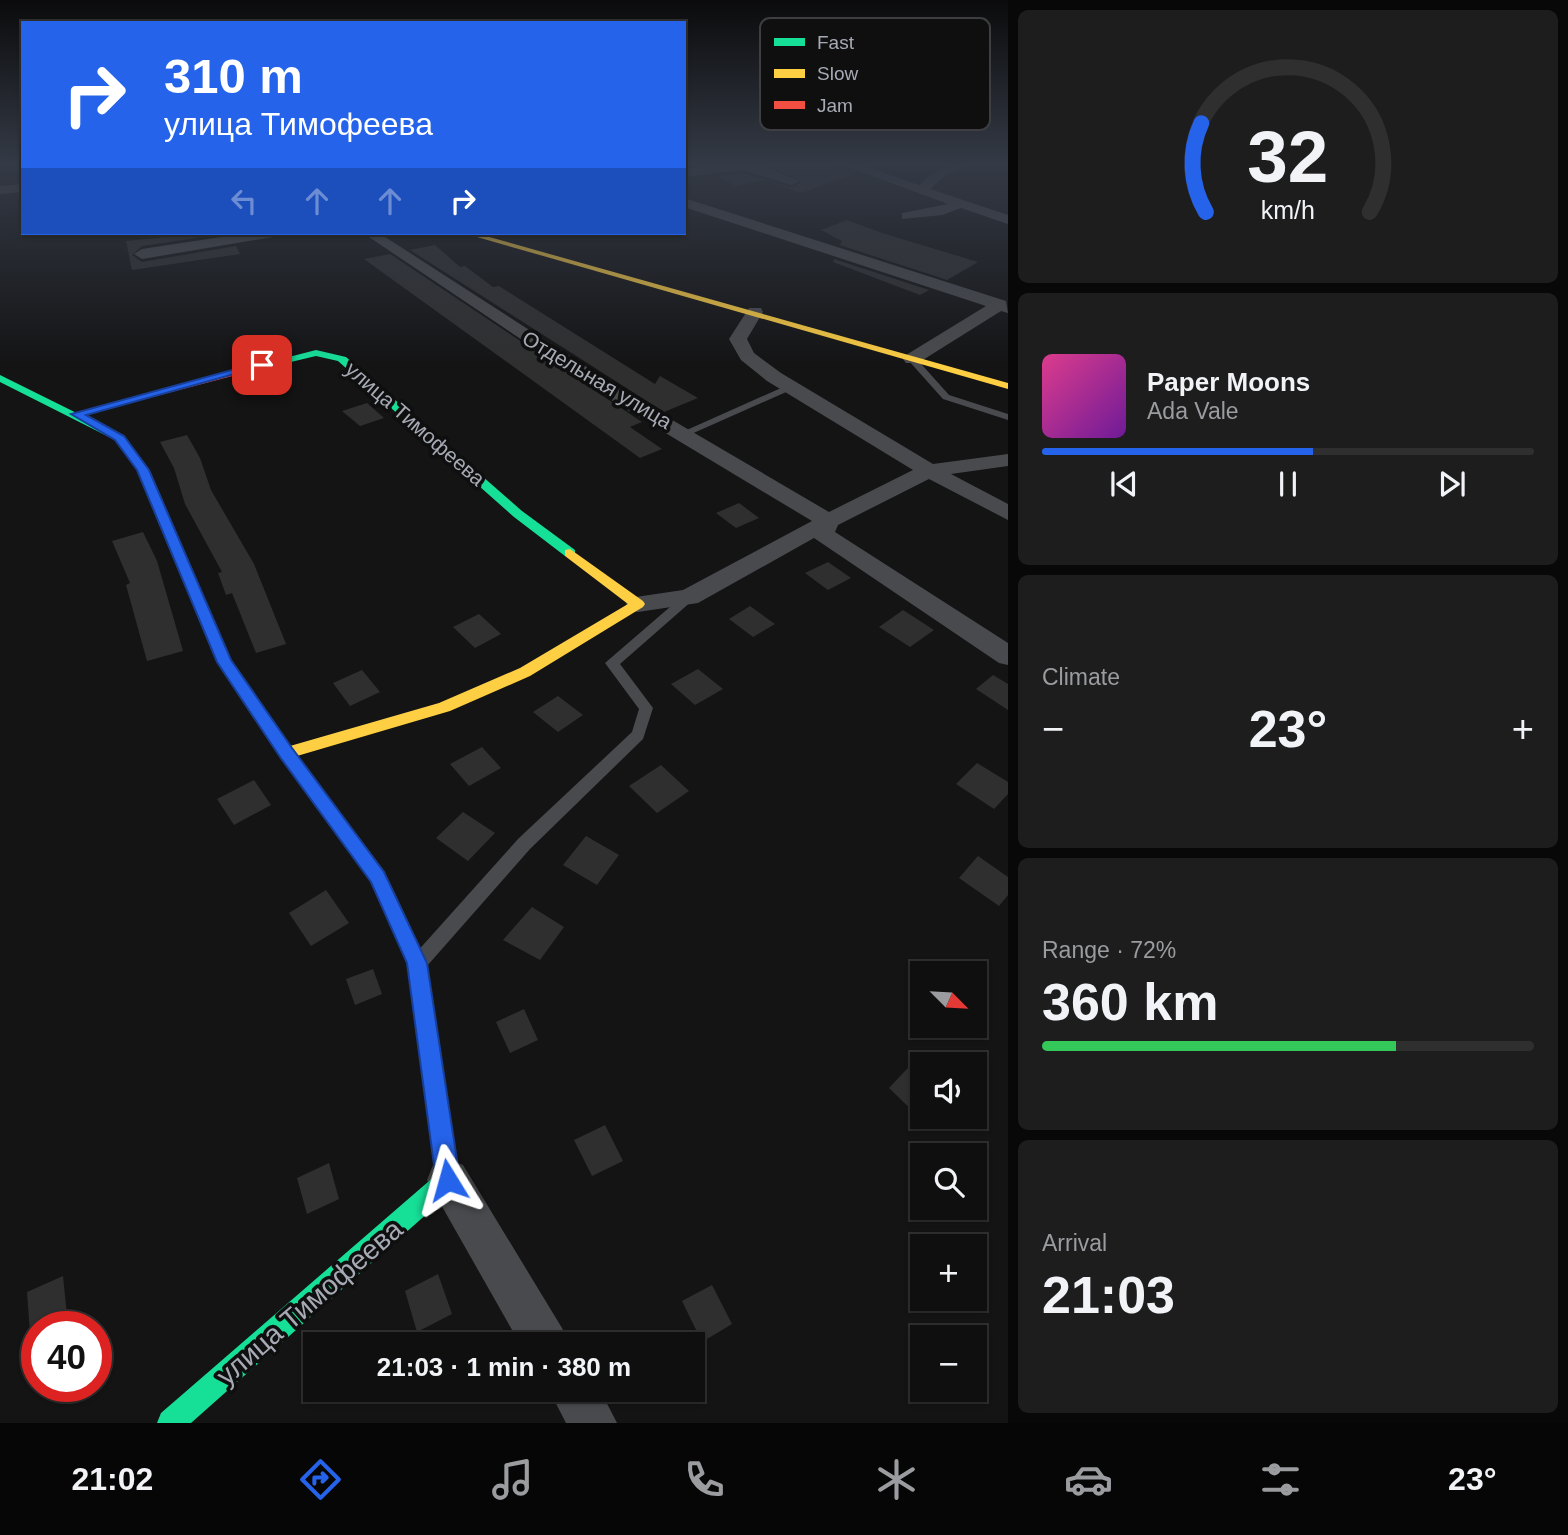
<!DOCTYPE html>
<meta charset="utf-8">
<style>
:root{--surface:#0f0f10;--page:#1d1d1e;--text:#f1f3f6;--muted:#9b9c9f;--line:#2f2f30;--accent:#2563eb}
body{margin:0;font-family:Helvetica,sans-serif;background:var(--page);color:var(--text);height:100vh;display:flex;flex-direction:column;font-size:26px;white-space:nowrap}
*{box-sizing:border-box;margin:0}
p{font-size:23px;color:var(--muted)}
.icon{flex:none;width:38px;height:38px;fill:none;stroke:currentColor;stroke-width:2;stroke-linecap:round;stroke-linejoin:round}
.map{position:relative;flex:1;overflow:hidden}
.sheet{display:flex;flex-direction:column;gap:10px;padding:10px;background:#080809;width:560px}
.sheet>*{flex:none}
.guide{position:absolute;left:21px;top:21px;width:665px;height:214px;border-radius:0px;box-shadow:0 2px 5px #0004,0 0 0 2px var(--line);background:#2563eb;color:#fff;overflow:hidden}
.needle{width:46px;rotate:114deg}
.fabs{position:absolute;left:910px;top:961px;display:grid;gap:14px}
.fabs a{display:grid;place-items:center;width:77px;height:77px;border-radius:0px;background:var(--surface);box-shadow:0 2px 5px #0004,0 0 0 2px var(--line);font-size:35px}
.speed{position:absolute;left:21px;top:1311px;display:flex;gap:14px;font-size:35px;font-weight:700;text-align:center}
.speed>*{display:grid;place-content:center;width:91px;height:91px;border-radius:50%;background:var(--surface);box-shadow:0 2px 5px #0004,0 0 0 2px var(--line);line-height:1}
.speed .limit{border:10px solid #d22;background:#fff;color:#111}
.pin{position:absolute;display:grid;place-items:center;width:60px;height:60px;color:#fff;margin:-30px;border-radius:14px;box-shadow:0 4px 10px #0006}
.me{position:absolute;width:77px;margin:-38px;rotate:352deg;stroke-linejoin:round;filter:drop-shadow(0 0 5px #0008)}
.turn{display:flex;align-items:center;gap:24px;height:147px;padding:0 28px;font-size:32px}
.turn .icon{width:91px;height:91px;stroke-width:2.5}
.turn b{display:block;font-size:49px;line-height:60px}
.lanes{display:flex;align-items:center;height:66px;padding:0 28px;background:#0003;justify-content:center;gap:35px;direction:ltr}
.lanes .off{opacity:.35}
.big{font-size:52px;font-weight:700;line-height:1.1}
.sheet .card{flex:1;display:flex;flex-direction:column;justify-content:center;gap:10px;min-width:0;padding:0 24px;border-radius:10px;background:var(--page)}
.sheet .dial{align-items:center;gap:0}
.dial svg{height:182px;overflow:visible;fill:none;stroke:var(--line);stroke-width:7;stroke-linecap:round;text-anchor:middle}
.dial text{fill:var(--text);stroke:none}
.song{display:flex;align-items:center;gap:21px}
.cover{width:84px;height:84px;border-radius:10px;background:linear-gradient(135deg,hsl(330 70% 55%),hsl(280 70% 35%))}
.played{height:7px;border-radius:4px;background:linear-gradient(90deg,var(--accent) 55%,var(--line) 55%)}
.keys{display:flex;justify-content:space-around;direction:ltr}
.heat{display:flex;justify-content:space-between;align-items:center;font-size:38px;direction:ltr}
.charge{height:10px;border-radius:5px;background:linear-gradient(90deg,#34c759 72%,var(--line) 0)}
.trip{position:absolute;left:303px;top:1332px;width:402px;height:70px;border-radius:0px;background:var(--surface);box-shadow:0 2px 5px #0004,0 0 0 2px var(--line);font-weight:700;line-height:70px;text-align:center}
.tab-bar{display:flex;height:112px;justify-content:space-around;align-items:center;background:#060606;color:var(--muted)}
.tab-bar .icon{width:49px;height:49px}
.tab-bar .selected{color:var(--accent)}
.tab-bar b{font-size:32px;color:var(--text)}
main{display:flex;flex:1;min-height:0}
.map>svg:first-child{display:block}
</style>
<main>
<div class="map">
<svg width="1008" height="1423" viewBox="0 0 1008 1423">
<rect width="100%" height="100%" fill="#141415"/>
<!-- building -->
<g fill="#2f2f30">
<path d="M767,165H825L854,174L801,193L764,180L736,186L717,176L743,173L791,188L802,182Z"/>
<path d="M847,220L882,233L978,262L947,280L840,245L842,241L821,230Z"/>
<path d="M204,233H230L142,246L132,255L142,262L236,246L240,254L132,270L126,241Z"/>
<path d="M435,245L460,267L465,266L493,287L499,286L655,384L660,376L698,398L664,412L410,250Z"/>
<path d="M390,254L642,422L630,427L662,449L640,458L364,259Z"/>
<path d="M834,259L929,290L920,295L833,262Z"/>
<path d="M367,403L384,418L360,426L342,411Z"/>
<path d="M187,435L200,458L211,490L254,564L286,644L256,653L232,593L226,595L218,573L222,572L185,504L174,468L160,442Z"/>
<path d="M739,503L759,518L736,528L716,513Z"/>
<path d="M143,532L157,561L183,651L147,661L126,585L130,583L112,541Z"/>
<path d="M828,562L851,578L828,590L805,573Z"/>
<path d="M750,606L775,624L753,637L729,619Z"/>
<path d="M903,610L934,630L910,647L879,627Z"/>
<path d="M479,614L501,634L475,648L453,627Z"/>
<path d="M698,669L723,689L695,705L671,684Z"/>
<path d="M362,670L380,692L350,706L333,683Z"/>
<path d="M993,675L1008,684V710L976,689Z"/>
<path d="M558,696L583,715L558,732L533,712Z"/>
<path d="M482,747L501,768L469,786L450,764Z"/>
<path d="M977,763L1008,782V794L994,809L956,784Z"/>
<path d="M661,765L689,791L657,813L629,786Z"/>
<path d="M254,780L271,805L234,825L217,799Z"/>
<path d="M463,812L495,833L468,861L436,838Z"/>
<path d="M586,836L619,855L597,885L563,865Z"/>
<path d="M978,856L1008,877V895L999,906L959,878Z"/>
<path d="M326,890L349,923L311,946L289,913Z"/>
<path d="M532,907L564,927L540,960L503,940Z"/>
<path d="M373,969L382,994L355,1005L346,979Z"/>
<path d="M524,1009L538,1040L510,1053L496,1022Z"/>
<path d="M922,1053V1120L889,1088Z"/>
<path d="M605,1125L623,1161L592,1176L574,1140Z"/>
<path d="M329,1163L339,1199L307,1214L297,1178Z"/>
<path d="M438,1274L452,1314L417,1332L405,1291Z"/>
<path d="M63,1276L67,1316L45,1326H37V1330L30,1333L27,1292Z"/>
<path d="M712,1285L732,1324L702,1342L682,1301Z"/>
</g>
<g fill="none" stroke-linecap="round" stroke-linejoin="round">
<!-- lane -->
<g fill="#494a4d" fill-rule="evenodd">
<path d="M909,357H915L949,395L1008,414V420L943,399L909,361Z"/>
<path d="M790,384L795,387L793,389L689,435L680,433Z"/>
<path d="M689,593L695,597L693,600L620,664L653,708L643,739L530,849L427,966L421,968L415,966L412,960L415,954L518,839L632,732L639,709L605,663L685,594Z"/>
</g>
<!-- street -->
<g fill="#494a4d" fill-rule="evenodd">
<path d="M720,165H760L799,181L792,185L743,170L684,177V169Z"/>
<path d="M843,165H861L919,185C936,170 946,165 969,165L946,175L930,189L1008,215V224L961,208L942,215L902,219V213L948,204Z"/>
<path d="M23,184V192L0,194V186Z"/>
<path d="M684,198L1006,301L1008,313L1001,311L918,363H906L903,359L906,355L986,306L684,207Z"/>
<path d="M247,233H280L273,237L142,259L134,254L142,249Z"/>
<path d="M363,233H379L633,397L829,512L913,470L767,381L741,360L729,339L749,308H761L763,312L747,339L754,353L781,373L933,464L1008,454V466L951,474L1008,504V520L929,479L838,525L835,532L1008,643V665L999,663L814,538L698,603L638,612L629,610L626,604L629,598L683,590L812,521L619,405Z"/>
<path d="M448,1159L463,1165L562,1328L569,1344H520L427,1180L433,1165Z"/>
<path d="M549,1390H600L617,1423H566Z"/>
</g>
<!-- fast -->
<g fill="#16e098" fill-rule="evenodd">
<path d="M316,350L346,357L522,511L575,550V556H565L514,517L338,361L316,356L240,374L235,371Z"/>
<path d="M0,375L123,436L149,470L231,661L266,711L268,715L266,719H254L217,662L137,470L115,440L0,382Z"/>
<path d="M424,999L431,1002L434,1009L460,1180L456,1188L191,1423H157L161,1413L436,1175L414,1009L417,1002Z"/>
</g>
<!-- slow -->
<g fill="#ffcf43" fill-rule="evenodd">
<path d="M463,233H475L1008,383V389Z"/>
<path d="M570,549L643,601L645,604L643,607L530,676L450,711L297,756L384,871L427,963L434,1009L431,1016L424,1019L417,1016L414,1009L407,963L371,882L252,715L260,709L266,711L290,746L439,703L520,668L628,604L565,556V550Z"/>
</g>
<!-- jam -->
<path fill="#f24e42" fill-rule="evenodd" d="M240,368L245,371L244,373L76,417L70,414Z"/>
</g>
<!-- sky -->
<linearGradient id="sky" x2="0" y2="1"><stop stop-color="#0b0b0c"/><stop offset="0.45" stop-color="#343a46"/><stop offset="1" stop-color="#343a46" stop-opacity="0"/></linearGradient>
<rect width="1008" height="364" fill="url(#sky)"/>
<!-- route -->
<path fill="#2563eb" stroke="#184099" stroke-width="2" d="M258,363L267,365L86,415L124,436L149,470L231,660L292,748L384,872L427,963L460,1180L456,1188L448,1192L440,1188L436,1180L407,963L371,882L280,757L217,662L137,470L115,440L71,414Z"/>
<g text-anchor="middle" stroke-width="7" stroke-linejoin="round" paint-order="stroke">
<!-- far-street labels -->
<g font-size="21" fill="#a6aab4" stroke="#0f0f10">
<text transform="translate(597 380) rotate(31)" y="7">Отдельная улица</text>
<text transform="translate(415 424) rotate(41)" y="7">улица Тимофеева</text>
</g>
<!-- near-street labels -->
<g font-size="28" fill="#a6aab4" stroke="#0f0f10">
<text transform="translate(309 1302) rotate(-41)" y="10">улица Тимофеева</text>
</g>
</g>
<!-- legend -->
<rect x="760" y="18" width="230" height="112" rx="10" fill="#0f0f10" stroke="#3c3e41" stroke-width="2"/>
<rect x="774" y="38" width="31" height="8" fill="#16e098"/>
<rect x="774" y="69" width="31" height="9" fill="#ffcf43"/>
<rect x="774" y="101" width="31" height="8" fill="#f24e42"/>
<g font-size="19" fill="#a6aab4">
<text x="817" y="49">Fast</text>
<text x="817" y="80">Slow</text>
<text x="817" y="112">Jam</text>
</g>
</svg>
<div class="fabs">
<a><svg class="needle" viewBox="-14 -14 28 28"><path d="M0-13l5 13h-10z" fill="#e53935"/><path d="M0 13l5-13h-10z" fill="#9b9c9f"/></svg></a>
<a><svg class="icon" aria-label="sound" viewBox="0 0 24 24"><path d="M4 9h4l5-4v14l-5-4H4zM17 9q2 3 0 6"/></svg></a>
<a><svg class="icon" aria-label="search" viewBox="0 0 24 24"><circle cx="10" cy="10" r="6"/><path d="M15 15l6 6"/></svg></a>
<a>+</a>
<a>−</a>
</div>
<div class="speed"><div class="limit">40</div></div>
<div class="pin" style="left:262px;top:365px;background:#d93025"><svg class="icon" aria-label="arrive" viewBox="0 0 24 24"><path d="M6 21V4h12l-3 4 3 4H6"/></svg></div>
<svg class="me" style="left:448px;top:1180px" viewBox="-20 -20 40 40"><path d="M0-17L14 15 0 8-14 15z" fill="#2563eb" stroke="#fff" stroke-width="4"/></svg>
<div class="trip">21:03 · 1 min · 380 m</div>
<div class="guide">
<div class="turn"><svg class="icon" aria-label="right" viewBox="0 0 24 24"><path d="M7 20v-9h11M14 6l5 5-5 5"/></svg><div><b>310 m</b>улица Тимофеева</div></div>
<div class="lanes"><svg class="icon off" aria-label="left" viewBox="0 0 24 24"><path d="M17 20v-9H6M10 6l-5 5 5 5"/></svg><svg class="icon off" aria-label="ahead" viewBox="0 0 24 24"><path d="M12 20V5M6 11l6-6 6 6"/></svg><svg class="icon off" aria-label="ahead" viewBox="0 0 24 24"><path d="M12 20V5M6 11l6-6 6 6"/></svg><svg class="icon" aria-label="right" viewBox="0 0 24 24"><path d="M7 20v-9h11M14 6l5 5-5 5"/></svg></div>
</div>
</div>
<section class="sheet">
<div class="card dial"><svg viewBox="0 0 100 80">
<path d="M14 69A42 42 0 1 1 86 69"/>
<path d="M14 69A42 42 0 0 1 12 30" stroke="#2563eb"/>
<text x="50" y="56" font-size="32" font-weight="700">32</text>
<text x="50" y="72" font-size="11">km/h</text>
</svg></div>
<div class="card">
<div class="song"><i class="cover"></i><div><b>Paper Moons</b><p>Ada Vale</p></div></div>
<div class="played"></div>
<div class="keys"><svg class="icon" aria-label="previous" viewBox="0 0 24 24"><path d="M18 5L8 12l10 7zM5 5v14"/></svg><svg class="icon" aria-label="pause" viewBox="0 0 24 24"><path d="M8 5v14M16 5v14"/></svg><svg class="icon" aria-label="next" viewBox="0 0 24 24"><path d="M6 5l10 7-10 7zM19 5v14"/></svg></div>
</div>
<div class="card"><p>Climate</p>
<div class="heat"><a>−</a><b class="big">23°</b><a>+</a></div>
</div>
<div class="card"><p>Range · 72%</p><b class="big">360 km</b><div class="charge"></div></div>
<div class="card"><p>Arrival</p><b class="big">21:03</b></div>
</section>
</main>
<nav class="tab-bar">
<b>21:02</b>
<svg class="icon selected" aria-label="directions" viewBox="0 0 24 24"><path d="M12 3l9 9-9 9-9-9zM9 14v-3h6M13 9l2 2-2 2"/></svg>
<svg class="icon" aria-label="music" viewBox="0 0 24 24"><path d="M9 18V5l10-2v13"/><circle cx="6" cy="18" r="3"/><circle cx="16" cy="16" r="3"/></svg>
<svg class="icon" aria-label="phone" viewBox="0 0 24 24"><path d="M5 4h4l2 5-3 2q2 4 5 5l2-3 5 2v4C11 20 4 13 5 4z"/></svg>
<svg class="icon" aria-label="climate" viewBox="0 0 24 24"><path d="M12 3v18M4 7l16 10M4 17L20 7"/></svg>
<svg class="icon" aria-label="car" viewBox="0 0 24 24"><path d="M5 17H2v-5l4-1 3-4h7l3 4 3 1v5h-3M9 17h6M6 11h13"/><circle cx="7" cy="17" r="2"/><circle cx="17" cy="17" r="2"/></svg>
<svg class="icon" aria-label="filters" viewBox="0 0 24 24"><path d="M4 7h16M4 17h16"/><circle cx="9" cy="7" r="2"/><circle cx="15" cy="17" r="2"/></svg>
<b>23°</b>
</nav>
